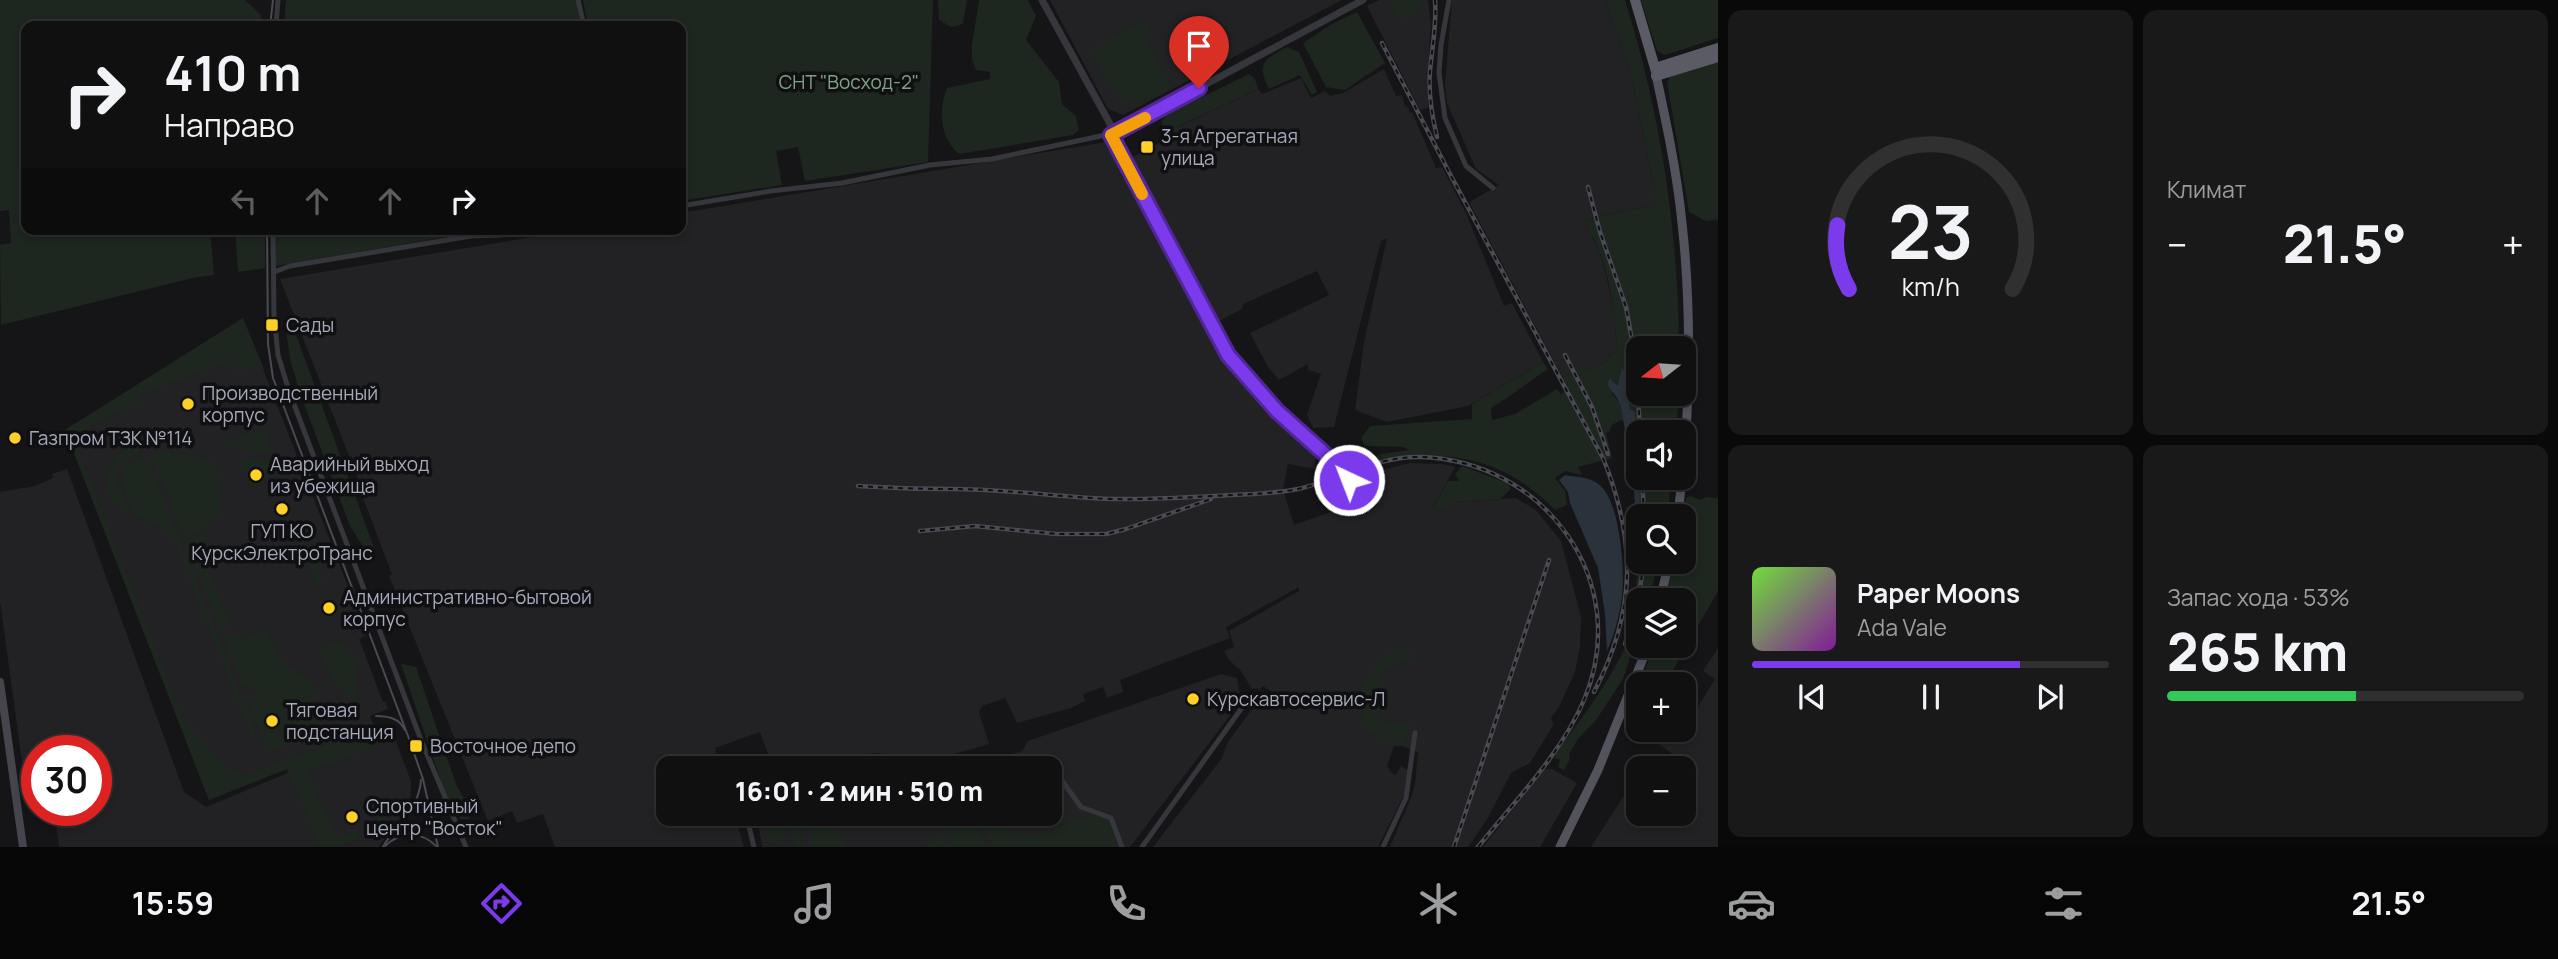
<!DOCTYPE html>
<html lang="ru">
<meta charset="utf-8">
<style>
:root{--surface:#101011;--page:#19191a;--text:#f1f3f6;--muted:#9c9d9f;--line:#303031;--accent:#7c3aed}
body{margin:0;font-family:Manrope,sans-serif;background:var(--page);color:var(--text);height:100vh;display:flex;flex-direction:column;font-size:26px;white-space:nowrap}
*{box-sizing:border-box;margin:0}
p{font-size:23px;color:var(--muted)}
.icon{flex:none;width:38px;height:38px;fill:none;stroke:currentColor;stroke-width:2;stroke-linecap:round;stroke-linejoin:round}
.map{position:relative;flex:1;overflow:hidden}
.side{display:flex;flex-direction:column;gap:10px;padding:10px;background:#090909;width:840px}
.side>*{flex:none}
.banner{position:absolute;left:21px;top:21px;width:665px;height:214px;border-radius:14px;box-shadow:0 4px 10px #0003,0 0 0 2px var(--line);background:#101011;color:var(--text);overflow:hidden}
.needle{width:46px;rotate:253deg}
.controls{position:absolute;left:1626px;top:336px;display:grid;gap:14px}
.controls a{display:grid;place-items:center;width:70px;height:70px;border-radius:14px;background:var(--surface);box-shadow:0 4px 10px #0003,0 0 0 2px var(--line);font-size:35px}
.speed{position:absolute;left:21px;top:735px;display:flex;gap:14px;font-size:35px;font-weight:700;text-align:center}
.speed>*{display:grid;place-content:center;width:91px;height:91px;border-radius:50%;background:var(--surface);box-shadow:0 4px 10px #0003,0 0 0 2px var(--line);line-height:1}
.speed .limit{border:10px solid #d22;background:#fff;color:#111}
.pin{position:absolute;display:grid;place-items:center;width:60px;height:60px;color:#fff;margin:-72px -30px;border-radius:50% 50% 50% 0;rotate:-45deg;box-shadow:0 0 7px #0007}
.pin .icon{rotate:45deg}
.me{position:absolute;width:77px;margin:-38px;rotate:317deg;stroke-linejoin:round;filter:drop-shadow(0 0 5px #0008)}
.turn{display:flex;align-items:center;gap:24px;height:147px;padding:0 28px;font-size:32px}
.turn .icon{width:91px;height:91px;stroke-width:2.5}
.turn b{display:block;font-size:49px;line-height:60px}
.lanes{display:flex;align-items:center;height:66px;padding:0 28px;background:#0003;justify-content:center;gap:35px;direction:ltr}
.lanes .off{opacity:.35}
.big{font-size:52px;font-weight:800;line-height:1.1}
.side .card{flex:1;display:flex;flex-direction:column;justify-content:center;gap:10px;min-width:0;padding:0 24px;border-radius:14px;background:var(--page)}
.side .dial{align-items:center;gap:0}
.dial svg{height:182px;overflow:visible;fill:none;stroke:var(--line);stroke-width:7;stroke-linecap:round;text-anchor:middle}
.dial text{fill:var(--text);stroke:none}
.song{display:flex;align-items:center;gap:21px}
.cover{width:84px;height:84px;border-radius:10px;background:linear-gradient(135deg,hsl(100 70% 55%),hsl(290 70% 35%))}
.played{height:7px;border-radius:4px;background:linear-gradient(90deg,var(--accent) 75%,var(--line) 75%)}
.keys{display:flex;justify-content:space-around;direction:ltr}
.heat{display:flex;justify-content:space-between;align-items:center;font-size:38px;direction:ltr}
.charge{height:10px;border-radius:5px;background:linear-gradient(90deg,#34c759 53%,var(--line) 0)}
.side .tiles{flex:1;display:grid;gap:10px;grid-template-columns:repeat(2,1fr)}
.trip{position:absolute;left:656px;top:756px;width:406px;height:70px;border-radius:14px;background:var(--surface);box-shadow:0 4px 10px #0003,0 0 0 2px var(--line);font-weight:800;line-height:70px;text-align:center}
.tabs{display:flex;height:112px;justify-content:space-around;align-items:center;background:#060607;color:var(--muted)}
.tabs .icon{width:49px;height:49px}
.tabs .current{color:var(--accent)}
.tabs b{font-size:32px;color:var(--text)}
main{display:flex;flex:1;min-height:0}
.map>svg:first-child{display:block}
</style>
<main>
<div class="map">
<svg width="1718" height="847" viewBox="0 0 1718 847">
<rect width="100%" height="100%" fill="#151517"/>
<!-- built -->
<g fill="#222124">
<path d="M1050,0H1342L1123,115L1108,109Z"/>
<path d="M1379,0H1428L1431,24L1427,81L1428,108L1420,110L1367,6Z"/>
<path d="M1452,0H1605L1631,73L1655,191V205L1596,217L1588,221L1583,217L1601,256L1606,275L1614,311L1617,350L1602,364L1588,372L1584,367L1563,378L1470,204L1471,201L1499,185L1476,169L1447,103L1445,85Z"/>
<path d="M1384,69L1396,96L1402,95L1405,107H1408L1410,113L1412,112L1436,168L1442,167L1466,213L1504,306L1512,303L1543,362L1468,406L1387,422L1355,410L1364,342L1387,238L1381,241L1334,427L1313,428L1307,415L1321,374L1308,370V364L1279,380L1268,367L1250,333L1329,295L1317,271L1243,304L1242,309L1221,320L1211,318L1129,159L1180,132L1178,127L1258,89L1262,94L1301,78L1311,98L1325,91L1330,96L1343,93Z"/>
<path d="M1106,142L1216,350L1316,455L1315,469L1288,464L1283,489L1294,525L1339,509L1352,490L1353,477L1410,463L1441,464L1455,467L1433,508L1454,502L1516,498L1536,510L1561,541L1581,617L1580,647L1575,672L1559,707L1551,718L1554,724L1530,763L1511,773L1488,818L1468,847H1390L1412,795L1415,784L1418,752L1402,746H1394L1387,766L1391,772L1396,775L1401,766L1408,770L1404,795L1378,847H1153L1222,758L1227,743L1258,701H1267L1273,693L1263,686L1259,690L1256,688L1252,689L1241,671L1229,660L1224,651L1234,647L1229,631L1299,591V587L1226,627L1230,638L1120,680L1123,692L1107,698L1103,687L1083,694L1085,701L1071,708L1017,723L1005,698L982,706L979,712L989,744L936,759L873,753L834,768H773L760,732L715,748L720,768H668V814H734L744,847H555L543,814L517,823L512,811L488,821L389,576L392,574L358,485L360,484L280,279L580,229H681V213Z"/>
<path d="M243,318L367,635L359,639L383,702H386L388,709L370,716L377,733L391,728L411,781L410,805L378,847H59L54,810H96V751H37V781L25,784L0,601V492L35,486L53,478L52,474L67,469L184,792L206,807L288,773L287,769L209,800L65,430Z"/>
<path d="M1718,648V847H1591L1638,774V814H1684V769L1686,764L1655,741L1663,730H1684L1715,679L1703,671Z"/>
<path d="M1221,674L1237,678L1241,701L1130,847H762L757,814H1050V768H970L1022,751L1028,741Z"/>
<path d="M1545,769H1552L1577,783L1540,847H1483Z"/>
</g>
<!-- green -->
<g fill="#1d261f">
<path d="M0,0H245L261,15L262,26H26V229H210L214,275L193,278L1,325L0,245L11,243L9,210L0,211Z"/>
<path d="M286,0H576L581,26H284Z"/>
<path d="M583,0H933L928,162L805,181L798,147L776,151L782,185L681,201V26H588Z"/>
<path d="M938,0H967L963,24L951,27L939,20Z"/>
<path d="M979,0H1028L1036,16L1026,40L1059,82L1062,104L1076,116L1079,130L1073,135L959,154C940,139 938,109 947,88L990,79V72L976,70L972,60V45Z"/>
<path d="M1391,0H1424L1415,16L1400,19L1394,12Z"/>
<path d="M1605,0H1625C1661,114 1678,229 1679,348H1638V394H1679L1676,432H1638V466L1635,412L1630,409L1625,374L1618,387L1613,381L1612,394L1620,402L1624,422L1621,420L1612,425L1609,432L1606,433L1612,458L1578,467L1582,475L1565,471L1555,478L1565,491L1567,505L1555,510C1512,466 1468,453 1407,456C1393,457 1379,461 1364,461L1381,454L1409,450L1403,447L1365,446L1361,438L1370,426L1472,419V404L1543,362L1548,369C1528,382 1511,396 1491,408L1492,420L1515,414L1557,389L1561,394L1568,389L1563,378L1584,366L1588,372L1602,364L1617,350C1615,319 1612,286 1601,256C1596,242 1588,229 1582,216L1588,221L1596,217L1655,205V191L1631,73Z"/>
<path d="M1641,0H1718V38L1665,55L1657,51Z"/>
<path d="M1357,12L1385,63L1345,90L1326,87L1303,43L1332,24Z"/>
<path d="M1144,20L1150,33L1145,37L1172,86L1162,94L1137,104C1110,93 1105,78 1092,53L1095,47Z"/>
<path d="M1287,47L1299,52L1317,92L1312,95L1300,75L1269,89C1256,64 1264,59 1287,47Z"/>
<path d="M1718,59V220L1706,221L1689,212L1667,82L1671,75Z"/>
<path d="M1249,74L1255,79L1258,89L1179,126L1180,132L1169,138L1161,129L1162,120L1170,113Z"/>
<path d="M235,229H265V268L238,272Z"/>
<path d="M276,229H493L276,266Z"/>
<path d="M243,318L264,369L231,370L228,361L141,395L143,402C123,413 80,422 77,446L184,720L227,767L237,773L246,775L374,727L377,733L372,735L377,747L309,772L324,811L327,810L329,813L326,814L336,838L357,830L360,837L336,847H320L287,769L209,800L65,430Z"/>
<path d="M286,330L295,332L376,553L372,561L350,526L300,393L290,359Z"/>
<path d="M264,427L275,454L218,446Z"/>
<path d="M133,445L142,446L143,451L125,460L116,477L129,513L114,504C100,483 110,454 133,445Z"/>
<path d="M158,450L205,457C227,468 221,498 219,519L208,523L203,530L184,537L153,459V455Z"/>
<path d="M249,457C264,459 276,457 282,473L253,483L242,463L245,458Z"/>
<path d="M141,458L149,461L259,742L251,735L172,535L134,515L121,482C122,468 129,462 141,458Z"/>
<path d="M1462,466L1507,483L1511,489L1500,499L1454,502L1443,511L1433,508L1448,481H1459L1455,474Z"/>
<path d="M1639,478H1672L1667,516H1640Z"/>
<path d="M1690,496L1701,500L1706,497L1718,498V591L1665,684H1640L1654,646H1684V600H1665L1674,562H1684L1682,516L1686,498Z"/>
<path d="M297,520L301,521L304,525L324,578V582L317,586L292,522Z"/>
<path d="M205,534L214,538L199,544L231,627L222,629L219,627L185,541Z"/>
<path d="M1638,551V562H1658L1650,596L1636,590Z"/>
<path d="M1638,620V634L1623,679L1596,720L1578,739L1569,754L1570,759L1564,770L1558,767L1560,760L1555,758L1556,753C1589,709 1617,671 1638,620Z"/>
<path d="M267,630L280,658L318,689L310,699C313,705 318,713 319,720C319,737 281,747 268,752L248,703L258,699L254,688L242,686L224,642L226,635L233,632L240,640Z"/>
<path d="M342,640L347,655L353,653L357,672L356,701L332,679L319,650Z"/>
<path d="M1403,647L1414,653L1416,660L1398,662L1392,669L1384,671L1381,680L1386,690L1395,698L1387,710L1381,708L1378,711L1384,723L1410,725V733L1402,746C1387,746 1368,733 1358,722L1365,716L1363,710L1353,712L1350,705C1359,685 1377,663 1393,648Z"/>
<path d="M401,664L416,667L457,787L471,810L469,819H460L444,790Z"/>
<path d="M377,792L389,821L372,828L370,824L378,820L368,796Z"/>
<path d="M762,814H799L803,847H794L791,822L779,846L763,835Z"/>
<path d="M808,814H832L846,847H814L805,826Z"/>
<path d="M946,814H972L987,847H926L936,834L951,845L944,822Z"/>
<path d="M978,814L997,815L1012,833C1020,834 1028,836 1035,835C1064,830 1077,808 1109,820L1117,841L1113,847H993L983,830L984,826Z"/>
</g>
<!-- water -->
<g fill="#2a323c">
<path d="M1622,367L1625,374L1630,409L1635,412L1640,495L1638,547L1632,464L1626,455C1628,447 1623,414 1620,404C1619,398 1611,392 1608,385L1609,378L1618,386Z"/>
<path d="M1565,475C1575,477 1589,477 1597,483C1621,498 1625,572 1622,598C1619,617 1615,633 1607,651L1605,614L1598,568L1570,503L1568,492L1559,480Z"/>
</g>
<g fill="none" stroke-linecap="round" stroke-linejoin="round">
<!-- minor -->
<g stroke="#36363d" stroke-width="5">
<path d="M578,0L584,26"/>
<path d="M1449,0L1441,45L1439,73L1445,118L1466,166L1493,188"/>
<path d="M276,26L278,0"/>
<path d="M1111,135L1228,355L1277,411L1347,474L1349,480"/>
<path d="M681,206L771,191L842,183L930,165L992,159L1115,133"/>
<path d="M273,229L274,316L278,355L289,391L421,740L466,847"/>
<path d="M274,272L290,266L471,236L501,235L521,229"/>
<path d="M856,768L894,766"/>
<path d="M1023,768L1047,760L1081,807L1111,818L1122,847"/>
<path d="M746,814L754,847"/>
<path d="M1142,847L1246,702"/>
<path d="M1383,847L1406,798L1415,733"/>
</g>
<!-- tertiary -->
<path stroke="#36363d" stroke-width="7" d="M1042,0L1115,133L1363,0"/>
<!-- secondary -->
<path stroke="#44454d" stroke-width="8" d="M0,682L23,847"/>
<!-- primary -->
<g stroke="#52535c" stroke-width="9">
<path d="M1655,70C1666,121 1677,172 1682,223C1691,303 1690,384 1684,464"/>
<path d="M1678,516L1682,478"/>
<path d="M1660,600L1669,562"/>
<path d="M1560,847L1598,770L1648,646"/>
</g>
<!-- trunk -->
<g stroke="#5a5b65" stroke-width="10">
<path d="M1635,0L1655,68L1718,48"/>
<path d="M1656,76L1718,57"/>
</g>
<!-- tram -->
<g stroke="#494a52" stroke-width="2">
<path d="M270,26L273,0"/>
<path d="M267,229L268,344L273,378L408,736L423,779L438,847"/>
<path d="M376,716C388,716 399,718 405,730"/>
<path d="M385,846C401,831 422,831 437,847"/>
<path d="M383,847C396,823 419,810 421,780"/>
</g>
<defs>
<g id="rail">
<path d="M1435,0C1437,24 1432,47 1430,71C1428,93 1432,116 1437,137"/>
<path d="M1382,43L1451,176L1603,458C1637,542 1636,612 1594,692"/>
<path d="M1588,187L1600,232L1626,307L1636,363L1640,432"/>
<path d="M1565,355L1592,407L1608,454"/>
<path d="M1642,478L1644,516"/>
<path d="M858,486C889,488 920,489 951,489C1005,489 1058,497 1111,499C1158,500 1207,496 1254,494C1268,493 1284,492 1298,489C1338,480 1377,456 1420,457C1544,460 1634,581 1584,700C1562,753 1514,802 1478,847"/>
<path d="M920,531L975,526L1056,534H1106L1126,529L1211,499"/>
<path d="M1638,600L1644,562"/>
<path d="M1625,644L1638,601"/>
<path d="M1454,847L1549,560"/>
</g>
</defs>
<!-- rail casing -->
<use href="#rail" stroke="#494a52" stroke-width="4.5"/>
<!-- rail -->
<use href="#rail" stroke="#101012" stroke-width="2" stroke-dasharray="5" stroke-linecap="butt"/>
</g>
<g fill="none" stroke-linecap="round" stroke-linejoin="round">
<defs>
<path id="route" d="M1199,88L1111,135L1228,355L1277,411L1347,474L1349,480"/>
</defs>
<!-- route casing -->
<use href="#route" stroke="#51269a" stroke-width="18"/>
<!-- route -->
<use href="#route" stroke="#7c3aed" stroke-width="12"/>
<!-- slow -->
<path stroke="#f59e0b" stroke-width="12" d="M1142,194L1111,135L1145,118"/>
</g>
<!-- markers -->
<g fill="#ffd126" stroke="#101012" stroke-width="2.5">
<rect x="1140" y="140" width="14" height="14" rx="3.5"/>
<rect x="265" y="318" width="14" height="14" rx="3.5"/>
<circle cx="188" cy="404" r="7"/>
<circle cx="15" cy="438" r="7"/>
<circle cx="256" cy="475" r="7"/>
<circle cx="282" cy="509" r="7"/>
<circle cx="329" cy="608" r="7"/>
<circle cx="1193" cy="699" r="7"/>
<circle cx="272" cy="721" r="7"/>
<rect x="409" y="739" width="14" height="14" rx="3.5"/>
<circle cx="352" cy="817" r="7"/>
</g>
<g text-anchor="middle" stroke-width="7" stroke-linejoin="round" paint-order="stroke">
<!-- park labels -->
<g font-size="19" fill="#7ca583" stroke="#101012">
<text x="849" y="89">СНТ "Восход-2"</text>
</g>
<!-- poi labels -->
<g font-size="19" fill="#a6a9b9" stroke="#101012" text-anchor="start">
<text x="1161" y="143">3-я Агрегатная<tspan x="1161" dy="22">улица</tspan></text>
<text x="286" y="332">Сады</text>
<text x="202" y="400">Производственный<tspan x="202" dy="22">корпус</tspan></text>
<text x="29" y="445">Газпром ТЗК №114</text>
<text x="270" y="471">Аварийный выход<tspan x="270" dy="22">из убежища</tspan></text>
<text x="282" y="538" text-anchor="middle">ГУП КО<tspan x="282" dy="22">КурскЭлектроТранс</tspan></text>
<text x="343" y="604">Административно-бытовой<tspan x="343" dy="22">корпус</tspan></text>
<text x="1207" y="706">Курскавтосервис-Л</text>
<text x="286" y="717">Тяговая<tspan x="286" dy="22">подстанция</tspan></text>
<text x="430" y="753">Восточное депо</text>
<text x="366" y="813">Спортивный<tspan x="366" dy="22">центр "Восток"</tspan></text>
</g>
</g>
</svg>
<div class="controls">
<a><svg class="needle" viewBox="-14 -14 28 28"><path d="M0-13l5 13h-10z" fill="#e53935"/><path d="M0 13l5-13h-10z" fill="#9c9d9f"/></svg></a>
<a><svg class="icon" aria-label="sound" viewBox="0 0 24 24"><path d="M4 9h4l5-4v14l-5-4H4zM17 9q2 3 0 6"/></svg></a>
<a><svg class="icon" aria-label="search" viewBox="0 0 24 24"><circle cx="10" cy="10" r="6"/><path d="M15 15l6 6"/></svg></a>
<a><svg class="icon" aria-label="layers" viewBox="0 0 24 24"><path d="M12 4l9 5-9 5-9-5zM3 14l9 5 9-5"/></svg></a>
<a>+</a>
<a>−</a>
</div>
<div class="speed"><div class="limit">30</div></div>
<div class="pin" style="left:1199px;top:88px;background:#d93025"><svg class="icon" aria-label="arrive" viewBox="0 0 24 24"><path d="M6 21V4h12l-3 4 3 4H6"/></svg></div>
<svg class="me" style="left:1349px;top:480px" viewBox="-20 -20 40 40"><circle r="17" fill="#7c3aed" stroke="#fff" stroke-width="3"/><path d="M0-11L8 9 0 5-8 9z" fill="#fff"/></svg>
<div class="trip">16:01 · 2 мин · 510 m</div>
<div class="banner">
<div class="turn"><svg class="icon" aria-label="right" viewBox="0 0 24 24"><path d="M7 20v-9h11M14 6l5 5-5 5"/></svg><div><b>410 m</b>Направо</div></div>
<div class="lanes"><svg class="icon off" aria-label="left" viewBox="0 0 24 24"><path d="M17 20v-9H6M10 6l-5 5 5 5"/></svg><svg class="icon off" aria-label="ahead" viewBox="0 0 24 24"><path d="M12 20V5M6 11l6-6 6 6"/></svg><svg class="icon off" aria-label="ahead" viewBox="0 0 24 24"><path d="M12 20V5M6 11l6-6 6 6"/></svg><svg class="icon" aria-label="right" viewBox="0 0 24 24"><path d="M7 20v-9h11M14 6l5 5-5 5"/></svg></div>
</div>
</div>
<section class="side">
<div class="tiles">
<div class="card dial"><svg viewBox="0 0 100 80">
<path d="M14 69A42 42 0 1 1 86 69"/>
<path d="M14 69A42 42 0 0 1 9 41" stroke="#7c3aed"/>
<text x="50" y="56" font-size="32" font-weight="700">23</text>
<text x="50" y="72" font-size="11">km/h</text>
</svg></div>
<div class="card"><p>Климат</p>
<div class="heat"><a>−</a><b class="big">21.5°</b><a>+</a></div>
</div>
<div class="card">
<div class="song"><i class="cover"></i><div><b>Paper Moons</b><p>Ada Vale</p></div></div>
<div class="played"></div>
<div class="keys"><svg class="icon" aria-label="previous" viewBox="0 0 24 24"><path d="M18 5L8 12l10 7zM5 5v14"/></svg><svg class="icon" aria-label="pause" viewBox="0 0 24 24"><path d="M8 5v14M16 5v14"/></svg><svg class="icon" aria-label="next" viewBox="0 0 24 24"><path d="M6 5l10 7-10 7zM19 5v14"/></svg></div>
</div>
<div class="card"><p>Запас хода · 53%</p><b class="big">265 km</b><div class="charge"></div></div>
</div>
</section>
</main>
<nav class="tabs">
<b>15:59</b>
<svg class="icon current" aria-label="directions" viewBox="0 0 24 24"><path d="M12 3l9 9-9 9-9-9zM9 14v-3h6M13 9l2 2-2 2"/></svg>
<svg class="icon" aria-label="music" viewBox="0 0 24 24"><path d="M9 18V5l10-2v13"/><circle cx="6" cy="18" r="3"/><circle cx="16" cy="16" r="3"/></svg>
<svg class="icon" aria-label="phone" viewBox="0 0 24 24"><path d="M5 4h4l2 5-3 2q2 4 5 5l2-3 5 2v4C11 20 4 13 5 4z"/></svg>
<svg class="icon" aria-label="climate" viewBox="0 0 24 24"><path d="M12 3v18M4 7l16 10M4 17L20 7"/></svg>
<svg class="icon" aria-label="car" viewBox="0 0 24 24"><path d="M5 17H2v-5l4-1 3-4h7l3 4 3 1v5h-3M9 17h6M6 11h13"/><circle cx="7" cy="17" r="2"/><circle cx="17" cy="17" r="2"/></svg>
<svg class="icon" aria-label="filters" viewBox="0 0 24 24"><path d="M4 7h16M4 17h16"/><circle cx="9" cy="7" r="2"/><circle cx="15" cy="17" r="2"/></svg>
<b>21.5°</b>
</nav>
